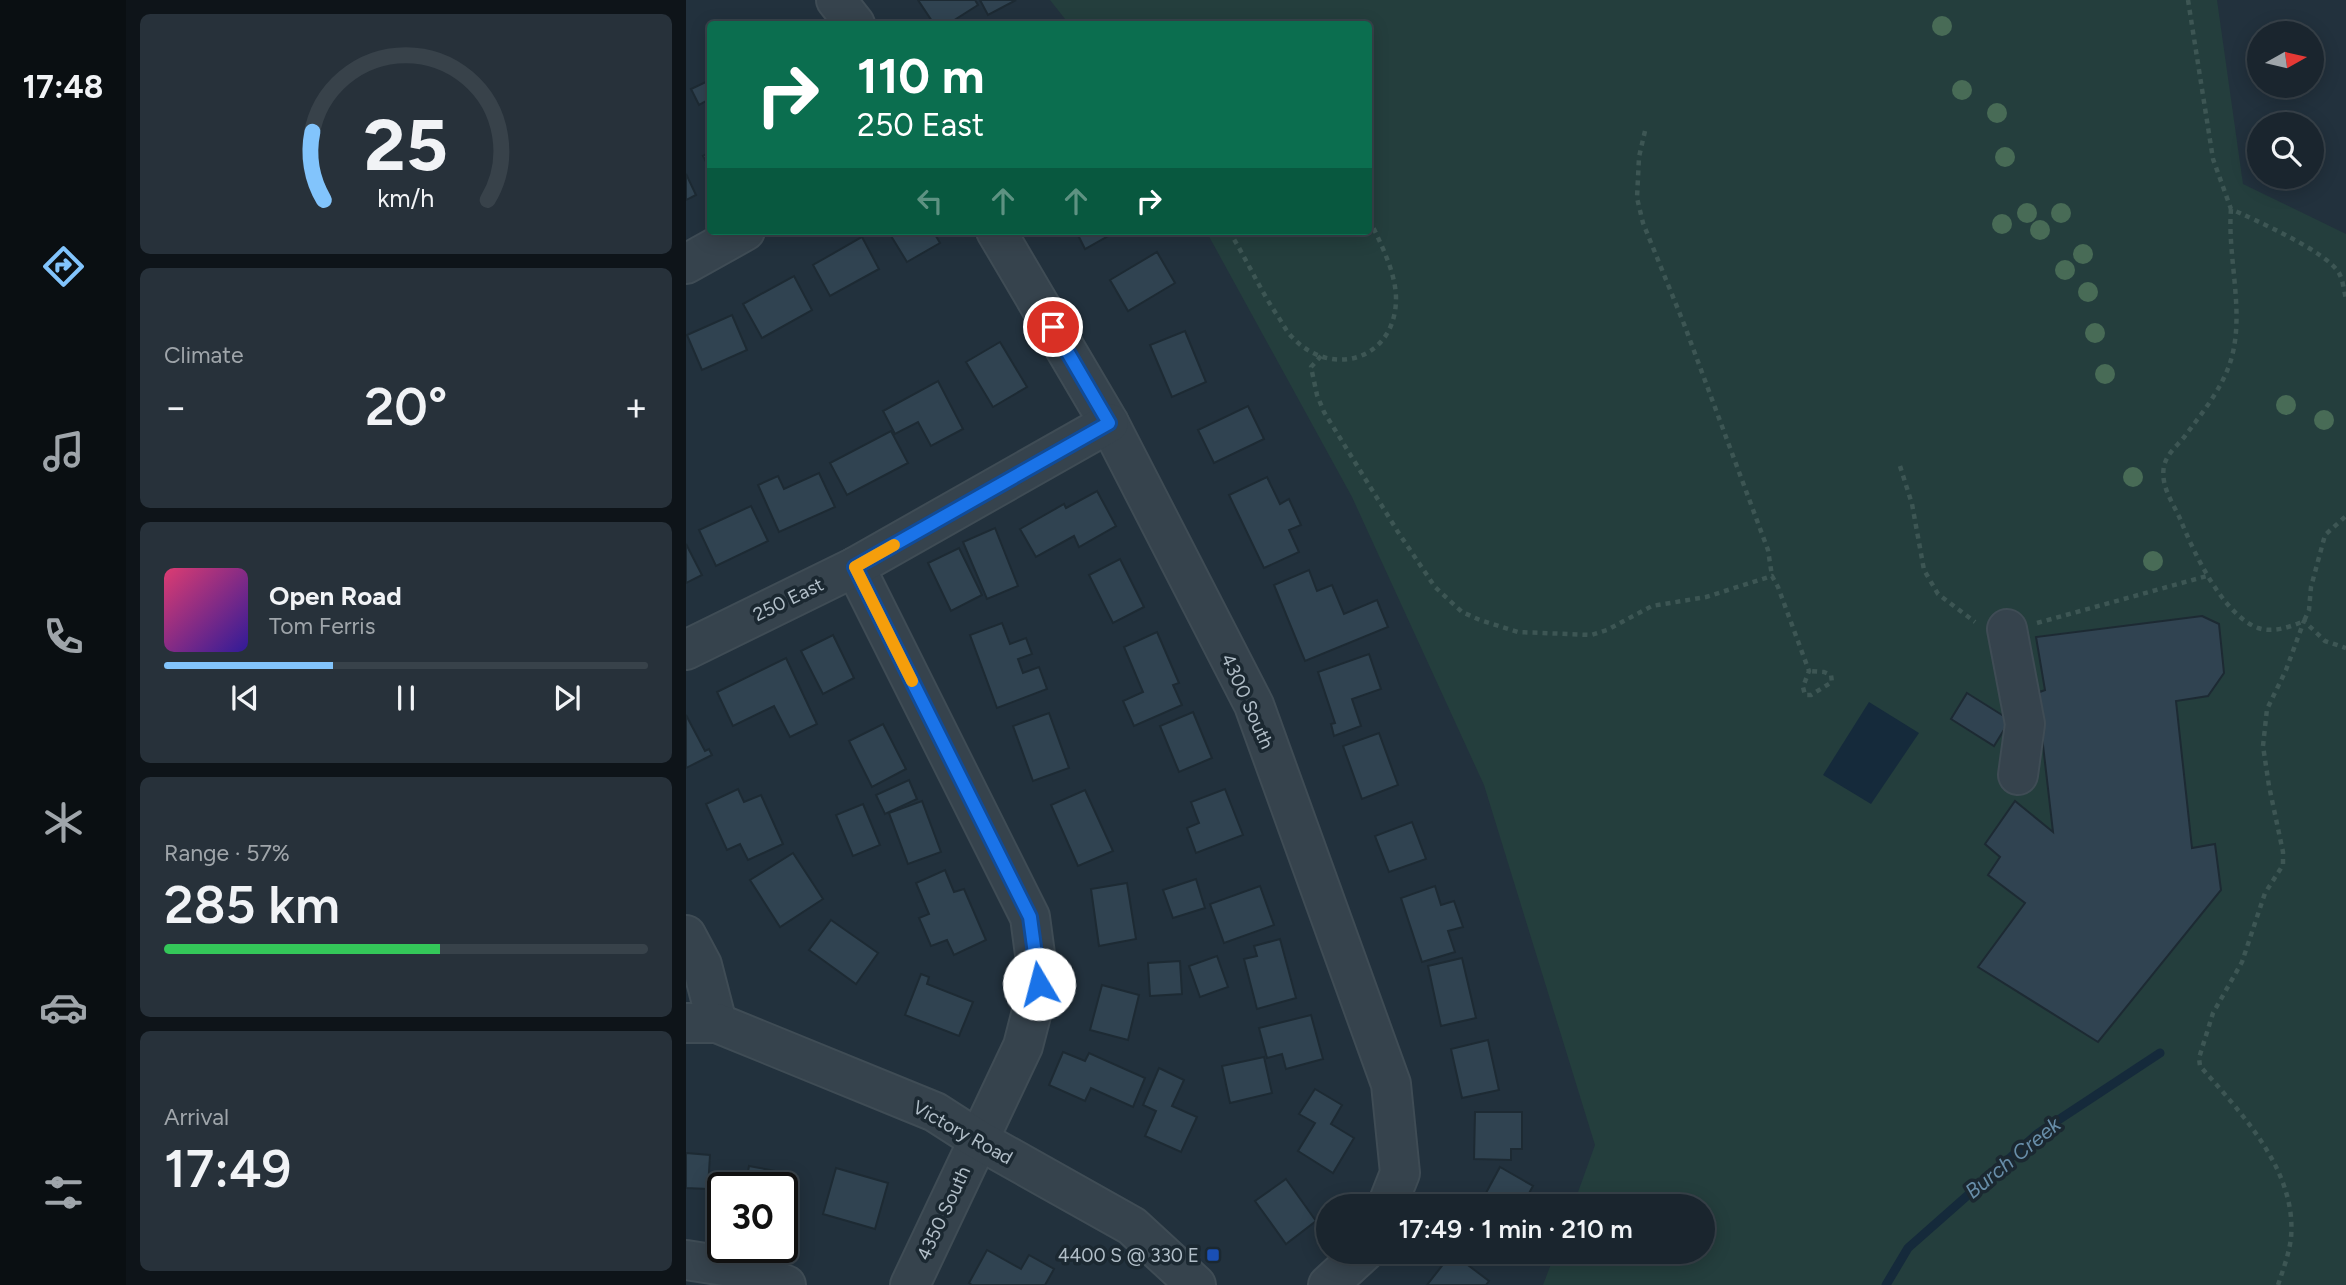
<!DOCTYPE html>
<meta charset="utf-8">
<style>
:root{--surface:#1a252e;--page:#27313a;--text:#f1f3f6;--muted:#9fa5aa;--line:#38424a;--accent:#82c4fc}
body{margin:0;font-family:Figtree,sans-serif;background:var(--page);color:var(--text);height:100vh;display:flex;flex-direction:column;font-size:26px;white-space:nowrap}
*{box-sizing:border-box;margin:0}
p{font-size:23px;color:var(--muted)}
.icon{flex:none;width:38px;height:38px;fill:none;stroke:currentColor;stroke-width:2;stroke-linecap:round;stroke-linejoin:round}
.map{position:relative;flex:1;overflow:hidden}
.panel{display:flex;flex-direction:column;gap:14px;padding:14px;background:#0e1419;width:560px}
.panel>*{flex:none}
.top-card{position:absolute;left:21px;top:21px;width:665px;height:214px;border-radius:7px;box-shadow:0 4px 18px #0003,0 0 0 2px var(--line);background:#0b6e4f;color:#fff;overflow:hidden}
.needle{width:46px;rotate:82deg}
.controls{position:absolute;left:1561px;top:21px;display:grid;gap:14px}
.controls a{display:grid;place-items:center;width:77px;height:77px;border-radius:50%;background:var(--surface);box-shadow:0 4px 18px #0003,0 0 0 2px var(--line);font-size:35px}
.speed{position:absolute;left:21px;top:1172px;display:flex;gap:14px;font-size:35px;font-weight:700;text-align:center}
.speed>*{display:grid;place-content:center;width:91px;height:91px;border-radius:50%;background:var(--surface);box-shadow:0 4px 18px #0003,0 0 0 2px var(--line);line-height:1}
.speed .limit{border:4px solid #111;border-radius:10px;background:#fff;color:#111}
.pin{position:absolute;display:grid;place-items:center;width:60px;height:60px;color:#fff;margin:-30px;border:4px solid #fff;border-radius:50%;box-shadow:0 2px 7px #0007}
.me{position:absolute;width:77px;margin:-38px;rotate:352deg;stroke-linejoin:round;filter:drop-shadow(0 0 5px #0008)}
.turn{display:flex;align-items:center;gap:24px;height:147px;padding:0 35px;font-size:32px}
.turn .icon{width:91px;height:91px;stroke-width:2.5}
.turn b{display:block;font-size:49px;line-height:60px}
.lanes{display:flex;align-items:center;height:66px;padding:0 35px;background:#0003;justify-content:center;gap:35px;direction:ltr}
.lanes .off{opacity:.35}
.big{font-size:52px;font-weight:600;line-height:1.1}
.panel .widget{flex:1;display:flex;flex-direction:column;justify-content:center;gap:10px;min-width:0;padding:0 24px;border-radius:10px;background:var(--page)}
.panel .dial{align-items:center;gap:0}
.dial svg{height:182px;overflow:visible;fill:none;stroke:var(--line);stroke-width:7;stroke-linecap:round;text-anchor:middle}
.dial text{fill:var(--text);stroke:none}
.song{display:flex;align-items:center;gap:21px}
.cover{width:84px;height:84px;border-radius:10px;background:linear-gradient(135deg,hsl(340 70% 55%),hsl(250 70% 35%))}
.played{height:7px;border-radius:4px;background:linear-gradient(90deg,var(--accent) 35%,var(--line) 35%)}
.keys{display:flex;justify-content:space-around;direction:ltr}
.heat{display:flex;justify-content:space-between;align-items:center;font-size:38px;direction:ltr}
.charge{height:10px;border-radius:5px;background:linear-gradient(90deg,#34c759 57%,var(--line) 0)}
.trip{position:absolute;left:630px;top:1194px;width:399px;height:70px;border-radius:35px;background:var(--surface);box-shadow:0 4px 18px #0003,0 0 0 2px var(--line);font-weight:600;line-height:70px;text-align:center}
main{display:flex;flex:1;min-height:0}
.dock{display:flex;flex-direction:column;width:126px;justify-content:space-around;align-items:center;background:#0a0f12;color:var(--muted)}
.dock .icon{width:49px;height:49px}
.dock .current{color:var(--accent)}
.dock b{font-size:32px;color:var(--text)}
.map>svg:first-child{display:block}
</style>
<main>
<nav class="dock">
<b>17:48</b>
<svg class="icon current" aria-label="directions" viewBox="0 0 24 24"><path d="M12 3l9 9-9 9-9-9zM9 14v-3h6M13 9l2 2-2 2"/></svg>
<svg class="icon" aria-label="music" viewBox="0 0 24 24"><path d="M9 18V5l10-2v13"/><circle cx="6" cy="18" r="3"/><circle cx="16" cy="16" r="3"/></svg>
<svg class="icon" aria-label="phone" viewBox="0 0 24 24"><path d="M5 4h4l2 5-3 2q2 4 5 5l2-3 5 2v4C11 20 4 13 5 4z"/></svg>
<svg class="icon" aria-label="climate" viewBox="0 0 24 24"><path d="M12 3v18M4 7l16 10M4 17L20 7"/></svg>
<svg class="icon" aria-label="car" viewBox="0 0 24 24"><path d="M5 17H2v-5l4-1 3-4h7l3 4 3 1v5h-3M9 17h6M6 11h13"/><circle cx="7" cy="17" r="2"/><circle cx="17" cy="17" r="2"/></svg>
<svg class="icon" aria-label="filters" viewBox="0 0 24 24"><path d="M4 7h16M4 17h16"/><circle cx="9" cy="7" r="2"/><circle cx="15" cy="17" r="2"/></svg>
</nav>
<section class="panel">
<div class="widget dial"><svg viewBox="0 0 100 80">
<path d="M14 69A42 42 0 1 1 86 69"/>
<path d="M14 69A42 42 0 0 1 9 39" stroke="#82c4fc"/>
<text x="50" y="56" font-size="32" font-weight="700">25</text>
<text x="50" y="72" font-size="11">km/h</text>
</svg></div>
<div class="widget"><p>Climate</p>
<div class="heat"><a>−</a><b class="big">20°</b><a>+</a></div>
</div>
<div class="widget">
<div class="song"><i class="cover"></i><div><b>Open Road</b><p>Tom Ferris</p></div></div>
<div class="played"></div>
<div class="keys"><svg class="icon" aria-label="previous" viewBox="0 0 24 24"><path d="M18 5L8 12l10 7zM5 5v14"/></svg><svg class="icon" aria-label="pause" viewBox="0 0 24 24"><path d="M8 5v14M16 5v14"/></svg><svg class="icon" aria-label="next" viewBox="0 0 24 24"><path d="M6 5l10 7-10 7zM19 5v14"/></svg></div>
</div>
<div class="widget"><p>Range · 57%</p><b class="big">285 km</b><div class="charge"></div></div>
<div class="widget"><p>Arrival</p><b class="big">17:49</b></div>
</section>
<div class="map">
<svg width="1660" height="1285" viewBox="0 0 1660 1285">
<rect width="100%" height="100%" fill="#22313d"/>
<!-- green -->
<path fill="#243e3d" d="M364,0H1531L1557,184L1660,234V1285H857L870,1251H1017V1206H887L909,1145L798,785L666,497L520,231H682V24H383Z"/>
<!-- water -->
<path fill="#152a3b" d="M1183,702L1233,733L1185,804L1137,775Z"/>
<g fill="none" stroke-linecap="round" stroke-linejoin="round">
<!-- stream -->
<path stroke="#152a3b" stroke-width="9" d="M1200,1285L1222,1248L1351,1134L1474,1053"/>
</g>
<!-- building -->
<g fill="#304351" stroke="#1d2a33" stroke-width="2">
<path d="M232,0H289L292,5L262,24H248Z"/>
<path d="M294,0H330L302,15Z"/>
<path d="M24,80V99L13,105L5,89Z"/>
<path d="M24,152V169L17,156Z"/>
<path d="M0,174L10,195L0,200Z"/>
<path d="M202,231H247L254,243L221,262Z"/>
<path d="M390,231H431L399,249Z"/>
<path d="M176,237L193,269L144,296L127,265Z"/>
<path d="M471,252L489,283L442,311L424,280Z"/>
<path d="M108,276L126,310L76,338L57,304Z"/>
<path d="M46,315L61,350L16,370L1,335Z"/>
<path d="M499,331L520,382L486,397L464,345Z"/>
<path d="M314,342L341,387L307,407L280,362Z"/>
<path d="M252,381L277,429L245,446L232,422L209,434L197,411Z"/>
<path d="M562,406L578,439L528,463L512,430Z"/>
<path d="M205,431L222,463L161,495L144,463Z"/>
<path d="M133,473L149,507L93,532L72,485L92,476L98,489Z"/>
<path d="M581,477L594,504L603,499L615,525L603,530L613,552L578,568L543,495Z"/>
<path d="M411,491L430,526L393,547L388,536L350,557L334,529L378,504L380,508Z"/>
<path d="M65,506L82,541L30,566L13,530Z"/>
<path d="M309,528L332,586L301,599L277,542Z"/>
<path d="M0,544L16,575L0,583Z"/>
<path d="M273,548L296,595L265,611L242,563Z"/>
<path d="M434,559L458,607L427,623L403,575Z"/>
<path d="M623,570L631,591L646,585L658,614L691,600L702,627L619,661L588,585Z"/>
<path d="M1516,616L1533,624L1538,673L1522,696L1490,701L1506,848L1529,844L1535,890L1412,1042L1292,967L1339,903L1302,875L1314,857L1299,844L1329,801L1367,832L1351,693L1359,690L1350,637Z"/>
<path d="M316,623L324,644L340,638L346,654L332,659L337,673L353,667L361,689L311,708L284,635Z"/>
<path d="M471,632L493,683L487,685L496,705L448,726L437,701L457,692L438,647Z"/>
<path d="M147,635L168,678L137,694L115,651Z"/>
<path d="M683,654L695,689L666,699L675,726L648,736L645,724L649,723L632,672Z"/>
<path d="M100,658L131,724L104,737L88,706L47,726L31,692Z"/>
<path d="M1281,693L1324,720L1308,746L1265,719Z"/>
<path d="M507,712L526,758L493,772L474,726Z"/>
<path d="M363,713L383,768L347,781L327,726Z"/>
<path d="M0,715L19,751L23,749L26,755L0,768Z"/>
<path d="M197,724L220,769L186,787L163,741Z"/>
<path d="M693,733L712,785L676,799L657,746Z"/>
<path d="M223,780L231,799L199,814L190,795Z"/>
<path d="M52,789L58,802L75,795L97,844L62,860L54,844L41,850L20,804Z"/>
<path d="M539,789L557,835L510,853L501,828L513,823L505,802Z"/>
<path d="M399,790L427,851L392,866L365,805Z"/>
<path d="M236,801L255,852L222,864L203,813Z"/>
<path d="M177,804L194,845L167,856L150,815Z"/>
<path d="M726,822L740,859L703,872L689,836Z"/>
<path d="M107,853L137,899L94,927L64,880Z"/>
<path d="M259,870L268,892L278,889L300,940L268,955L261,940L245,946L233,918L243,914L230,883Z"/>
<path d="M510,879L519,908L487,918L477,890Z"/>
<path d="M441,883L450,939L413,946L405,889Z"/>
<path d="M574,886L588,925L538,943L524,904Z"/>
<path d="M749,886L755,905L768,901L777,927L762,931L769,952L736,962L715,898Z"/>
<path d="M145,920L192,953L170,984L123,950Z"/>
<path d="M594,939L610,998L571,1009L558,959L571,956L568,946Z"/>
<path d="M531,956L542,987L514,997L503,966Z"/>
<path d="M776,958L790,1018L755,1026L742,966Z"/>
<path d="M494,961L496,994L464,996L462,963Z"/>
<path d="M235,974L243,977L241,984L287,1002L273,1036L219,1015Z"/>
<path d="M416,985L453,995L442,1040L404,1030Z"/>
<path d="M625,1015L637,1059L600,1069L596,1054L581,1058L573,1028Z"/>
<path d="M802,1040L813,1090L776,1098L765,1049Z"/>
<path d="M377,1052L399,1061L403,1053L459,1078L447,1107L405,1088L399,1101L363,1085Z"/>
<path d="M578,1057L586,1093L544,1103L536,1066Z"/>
<path d="M473,1068L498,1080L486,1106L511,1117L495,1152L459,1136L470,1111L457,1105Z"/>
<path d="M629,1089L656,1105L645,1124L668,1138L647,1173L612,1151L629,1123L613,1114Z"/>
<path d="M789,1112H836V1149H825V1160L788,1159Z"/>
<path d="M0,1153L24,1155L22,1189L0,1188Z"/>
<path d="M63,1166L111,1175L104,1210L96,1208V1188H59Z"/>
<path d="M814,1167L847,1186L836,1206H793Z"/>
<path d="M150,1168L202,1183L189,1229L137,1214Z"/>
<path d="M600,1179L630,1221L600,1244L569,1201Z"/>
<path d="M301,1250L335,1269L343,1255L368,1269L359,1285H286L283,1283Z"/>
<path d="M792,1251H816L810,1261Z"/>
<path d="M766,1253L803,1281L800,1285H741Z"/>
</g>
<g fill="none" stroke-linecap="round" stroke-linejoin="round">
<defs>
<g id="minor">
<path d="M150,0L169,24"/>
<path d="M310,231L423,423L568,705L705,1084L714,1173L701,1206"/>
<path d="M0,264L59,231"/>
<path d="M169,567L344,917L353,984L337,1046L224,1285"/>
<path d="M1321,629L1339,724L1332,775"/>
<path d="M0,650L169,567L423,423"/>
<path d="M0,935L16,965L31,1023"/>
<path d="M0,1023H31L249,1112L291,1139L446,1226L510,1285"/>
<path d="M0,1260L58,1269L100,1285"/>
<path d="M642,1285L679,1251"/>
</g>
</defs>
<!-- minor casing -->
<use href="#minor" stroke="#3f4c55" stroke-width="42"/>
<!-- path -->
<g stroke="#3d5654" stroke-width="4.5" stroke-dasharray="5 5" stroke-linecap="butt">
<path d="M1502,0L1527,159L1545,209C1569,220 1640,251 1653,273C1657,280 1658,291 1660,299"/>
<path d="M959,131L953,157L951,198L957,223L998,324L1082,550L1086,576"/>
<path d="M1545,209C1541,259 1560,314 1544,363C1535,390 1516,413 1499,436C1492,445 1481,453 1478,466C1474,487 1488,504 1495,521C1508,553 1537,615 1572,628C1587,633 1604,627 1618,621L1623,610L1625,587L1639,535L1660,516"/>
<path d="M543,231C560,258 573,288 591,315C596,322 600,331 606,337C646,380 711,359 710,297C709,269 693,241 682,216"/>
<path d="M635,356L625,367L631,395L638,412L712,532L749,587L776,612L794,620L832,632L905,635L921,630L966,606L1020,597L1086,576L1092,587L1123,671L1117,687L1119,695H1125L1146,682L1145,675L1138,672L1123,671"/>
<path d="M1214,466L1226,504L1238,570L1252,594L1289,622"/>
<path d="M1351,623L1521,576"/>
<path d="M1592,1285C1597,1270 1603,1254 1605,1238C1611,1170 1555,1113 1514,1066L1513,1058L1527,1013L1556,962L1579,893L1597,865V852L1583,786L1577,746L1581,709L1600,670L1618,621L1639,641L1660,648"/>
</g>
<!-- minor -->
<use href="#minor" stroke="#36434d" stroke-width="38"/>
</g>
<!-- trees -->
<g fill="#486b56">
<circle cx="1256" cy="26" r="10"/>
<circle cx="1276" cy="90" r="10"/>
<circle cx="1311" cy="113" r="10"/>
<circle cx="1319" cy="157" r="10"/>
<circle cx="1341" cy="213" r="10"/>
<circle cx="1375" cy="213" r="10"/>
<circle cx="1316" cy="224" r="10"/>
<circle cx="1354" cy="230" r="10"/>
<circle cx="1397" cy="254" r="10"/>
<circle cx="1379" cy="270" r="10"/>
<circle cx="1402" cy="292" r="10"/>
<circle cx="1409" cy="333" r="10"/>
<circle cx="1419" cy="374" r="10"/>
<circle cx="1600" cy="405" r="10"/>
<circle cx="1638" cy="420" r="10"/>
<circle cx="1447" cy="477" r="10"/>
<circle cx="1467" cy="561" r="10"/>
</g>
<g fill="none" stroke-linecap="round" stroke-linejoin="round">
<defs>
<path id="route" d="M353,984L344,917L169,567L423,423L367,327"/>
</defs>
<!-- route casing -->
<use href="#route" stroke="#114b97" stroke-width="18"/>
<!-- route -->
<use href="#route" stroke="#1a73e8" stroke-width="12"/>
<!-- slow -->
<path stroke="#f59e0b" stroke-width="12" d="M208,545L169,567L226,681"/>
</g>
<!-- markers -->
<rect fill="#1a4fb4" stroke="#1b2831" stroke-width="2.5" x="520" y="1248" width="14" height="14" rx="3.5"/>
<g text-anchor="middle" stroke-width="7" stroke-linejoin="round" paint-order="stroke">
<!-- street labels -->
<g font-size="19" fill="#b1bec8" stroke="#1b2831">
<text transform="translate(102 599) rotate(-26)" y="7">250 East</text>
<text transform="translate(562 701) rotate(66)" y="7">4300 South</text>
<text transform="translate(277 1132) rotate(29)" y="7">Victory Road</text>
<text transform="translate(257 1213) rotate(-65)" y="7">4350 South</text>
</g>
<!-- poi labels -->
<g font-size="19" fill="#b1bec8" stroke="#1b2831" text-anchor="end">
<text x="513" y="1262">4400 S @ 330 E</text>
</g>
<!-- water labels -->
<g font-size="21" font-style="italic" fill="#688ea9" stroke="#1b2831">
<text transform="translate(1327 1158) rotate(-39)" y="7">Burch Creek</text>
</g>
</g>
</svg>
<div class="controls">
<a><svg class="needle" viewBox="-14 -14 28 28"><path d="M0-13l5 13h-10z" fill="#e53935"/><path d="M0 13l5-13h-10z" fill="#9fa5aa"/></svg></a>
<a><svg class="icon" aria-label="search" viewBox="0 0 24 24"><circle cx="10" cy="10" r="6"/><path d="M15 15l6 6"/></svg></a>
</div>
<div class="speed"><div class="limit">30</div></div>
<div class="pin" style="left:367px;top:327px;background:#d93025"><svg class="icon" aria-label="arrive" viewBox="0 0 24 24"><path d="M6 21V4h12l-3 4 3 4H6"/></svg></div>
<svg class="me" style="left:353px;top:984px" viewBox="-20 -20 40 40"><circle r="19" fill="#fff"/><path d="M0-13L10 11 0 6-10 11z" fill="#1a73e8"/></svg>
<div class="trip">17:49 · 1 min · 210 m</div>
<div class="top-card">
<div class="turn"><svg class="icon" aria-label="right" viewBox="0 0 24 24"><path d="M7 20v-9h11M14 6l5 5-5 5"/></svg><div><b>110 m</b>250 East</div></div>
<div class="lanes"><svg class="icon off" aria-label="left" viewBox="0 0 24 24"><path d="M17 20v-9H6M10 6l-5 5 5 5"/></svg><svg class="icon off" aria-label="ahead" viewBox="0 0 24 24"><path d="M12 20V5M6 11l6-6 6 6"/></svg><svg class="icon off" aria-label="ahead" viewBox="0 0 24 24"><path d="M12 20V5M6 11l6-6 6 6"/></svg><svg class="icon" aria-label="right" viewBox="0 0 24 24"><path d="M7 20v-9h11M14 6l5 5-5 5"/></svg></div>
</div>
</div>
</main>
